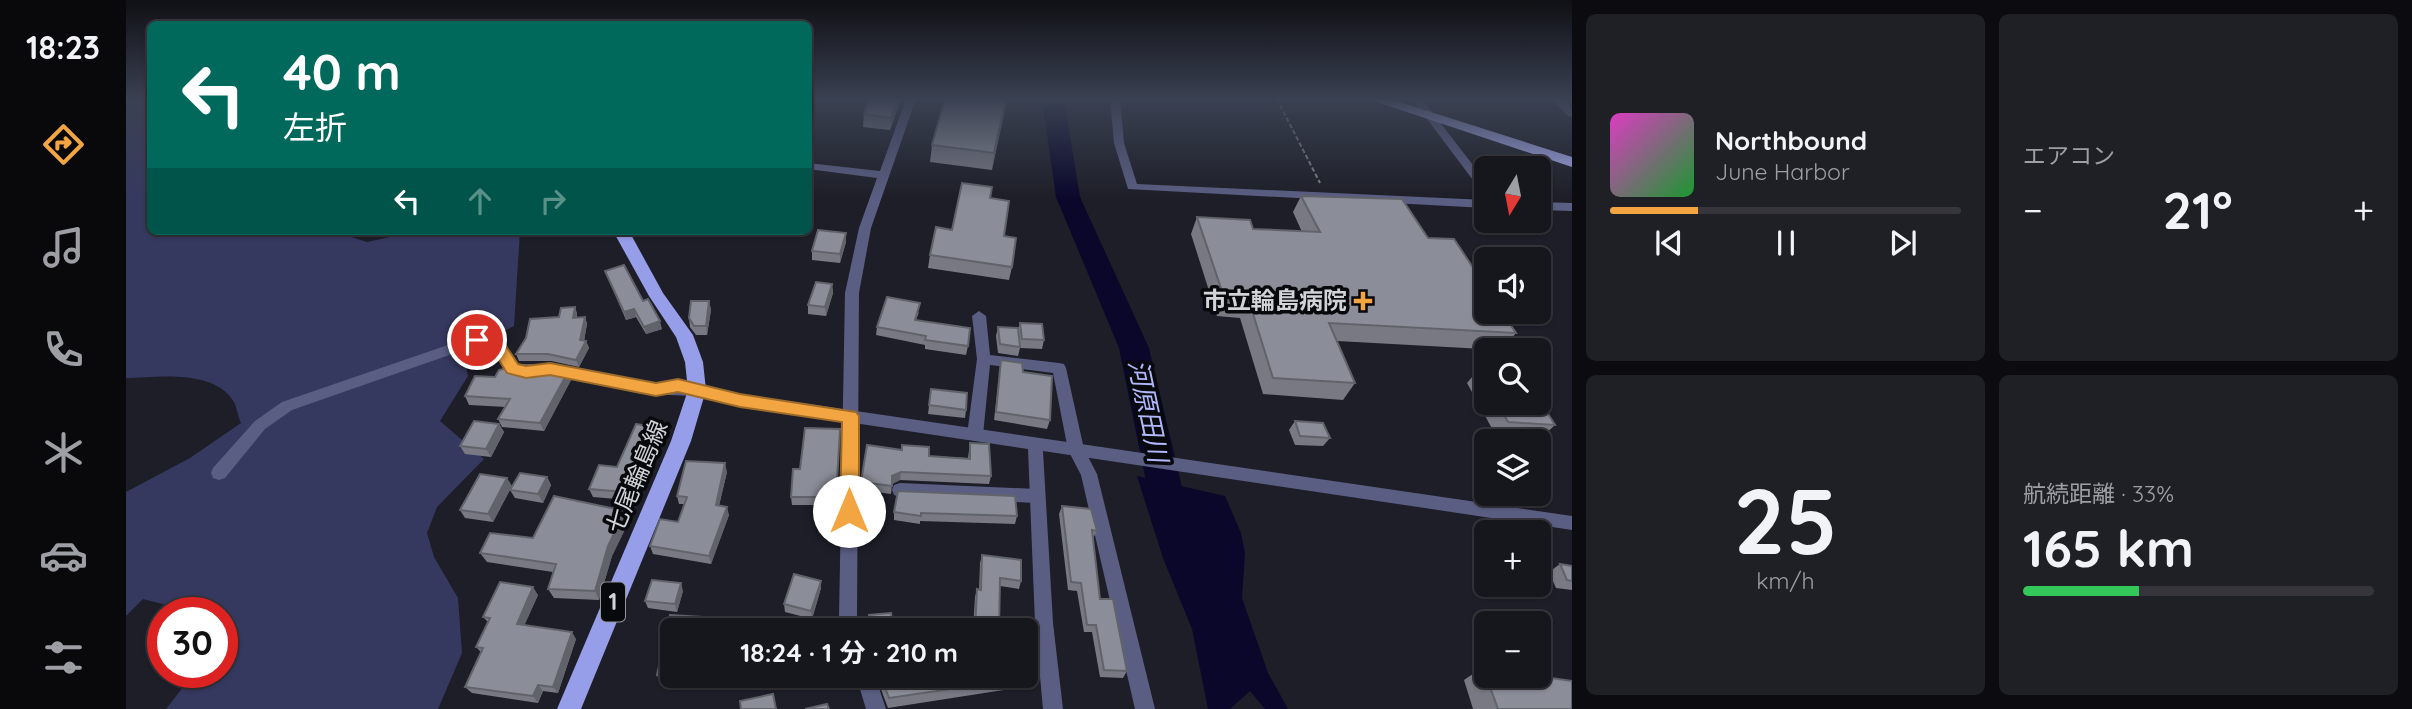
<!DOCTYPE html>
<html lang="ja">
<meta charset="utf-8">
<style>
:root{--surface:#16161d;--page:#1f1f26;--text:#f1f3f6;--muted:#9e9fa4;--line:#35353b;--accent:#f2a541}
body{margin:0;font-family:Quicksand,"Noto Sans JP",sans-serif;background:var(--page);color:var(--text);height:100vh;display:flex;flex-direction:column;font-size:26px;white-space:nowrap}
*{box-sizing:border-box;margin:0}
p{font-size:23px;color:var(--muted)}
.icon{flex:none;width:38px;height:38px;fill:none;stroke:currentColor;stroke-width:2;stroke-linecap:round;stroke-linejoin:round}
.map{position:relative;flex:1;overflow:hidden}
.sheet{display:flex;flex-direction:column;gap:14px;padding:14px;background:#0c0c10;width:840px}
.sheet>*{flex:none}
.top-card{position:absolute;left:21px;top:21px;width:665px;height:214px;border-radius:10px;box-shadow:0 2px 5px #0004,0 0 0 2px var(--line);background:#00695c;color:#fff;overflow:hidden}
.needle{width:46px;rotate:190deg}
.buttons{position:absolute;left:1348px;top:156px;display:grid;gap:14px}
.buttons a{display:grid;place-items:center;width:77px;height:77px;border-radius:10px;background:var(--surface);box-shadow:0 2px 5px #0004,0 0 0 2px var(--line);font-size:35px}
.speed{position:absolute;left:21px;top:597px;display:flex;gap:14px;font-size:35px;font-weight:700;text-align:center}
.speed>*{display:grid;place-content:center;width:91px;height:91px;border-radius:50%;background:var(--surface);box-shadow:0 2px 5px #0004,0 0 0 2px var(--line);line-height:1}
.speed .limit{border:10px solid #d22;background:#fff;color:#111}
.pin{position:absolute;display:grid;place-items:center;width:60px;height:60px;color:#fff;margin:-30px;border:4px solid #fff;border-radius:50%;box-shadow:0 2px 7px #0007}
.me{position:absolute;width:77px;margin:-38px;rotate:0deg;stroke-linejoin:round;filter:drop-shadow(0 0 5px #0008)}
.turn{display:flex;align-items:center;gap:24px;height:147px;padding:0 21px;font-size:32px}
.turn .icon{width:91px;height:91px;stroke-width:2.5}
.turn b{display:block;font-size:49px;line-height:60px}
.lanes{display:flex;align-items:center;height:66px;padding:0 21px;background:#0003;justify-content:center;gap:35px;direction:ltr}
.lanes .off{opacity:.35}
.big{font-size:52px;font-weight:700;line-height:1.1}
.sheet .tile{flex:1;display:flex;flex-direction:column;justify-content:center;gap:10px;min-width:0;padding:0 24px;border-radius:10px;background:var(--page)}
.sheet .dial{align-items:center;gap:0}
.dial b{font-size:91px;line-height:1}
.song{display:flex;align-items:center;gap:21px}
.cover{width:84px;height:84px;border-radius:10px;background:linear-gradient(135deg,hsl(310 70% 55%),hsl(130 70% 35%))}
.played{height:7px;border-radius:4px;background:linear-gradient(90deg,var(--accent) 25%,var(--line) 25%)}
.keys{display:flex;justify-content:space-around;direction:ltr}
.heat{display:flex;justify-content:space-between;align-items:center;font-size:38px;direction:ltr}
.charge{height:10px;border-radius:5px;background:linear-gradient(90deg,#34c759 33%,var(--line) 0)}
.sheet .tiles{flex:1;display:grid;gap:14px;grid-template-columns:repeat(2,1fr)}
.trip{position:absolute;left:534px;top:618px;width:378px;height:70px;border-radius:10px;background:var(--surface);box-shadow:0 2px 5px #0004,0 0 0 2px var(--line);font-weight:700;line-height:70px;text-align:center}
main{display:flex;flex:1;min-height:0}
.tabs{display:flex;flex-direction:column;width:126px;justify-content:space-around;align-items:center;background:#09090c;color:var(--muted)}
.tabs .icon{width:49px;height:49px}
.tabs .selected{color:var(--accent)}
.tabs b{font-size:32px;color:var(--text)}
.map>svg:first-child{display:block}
</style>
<main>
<nav class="tabs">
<b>18:23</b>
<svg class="icon selected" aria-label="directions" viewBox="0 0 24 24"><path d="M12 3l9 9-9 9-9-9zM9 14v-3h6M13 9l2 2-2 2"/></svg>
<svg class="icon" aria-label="music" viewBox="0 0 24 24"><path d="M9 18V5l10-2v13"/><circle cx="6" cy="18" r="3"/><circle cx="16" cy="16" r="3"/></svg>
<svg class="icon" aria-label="phone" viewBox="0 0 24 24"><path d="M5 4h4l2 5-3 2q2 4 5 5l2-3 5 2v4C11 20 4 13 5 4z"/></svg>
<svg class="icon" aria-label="climate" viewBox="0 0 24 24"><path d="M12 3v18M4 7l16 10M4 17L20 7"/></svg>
<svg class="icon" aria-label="car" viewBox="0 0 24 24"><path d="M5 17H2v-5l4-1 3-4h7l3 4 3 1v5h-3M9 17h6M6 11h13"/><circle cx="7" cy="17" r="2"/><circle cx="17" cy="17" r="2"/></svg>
<svg class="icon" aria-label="filters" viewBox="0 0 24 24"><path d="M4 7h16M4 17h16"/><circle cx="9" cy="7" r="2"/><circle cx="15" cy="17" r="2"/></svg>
</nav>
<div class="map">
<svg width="1446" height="709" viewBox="0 0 1446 709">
<rect width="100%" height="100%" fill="#1d1e27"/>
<!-- green -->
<path fill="#36395f" d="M0,99H24V231H225L222,236L241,242L291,231H394L388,326L337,352L342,376L314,421L358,459L311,507L301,533L308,557L332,598L336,653L312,709H40L69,672H96V612H68L17,599L0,616V492L64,458L115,423C112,417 111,408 108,402C89,369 32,377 0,378Z"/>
<!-- water -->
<path fill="#0a072b" d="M1011,476L1099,496L1115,533L1119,553L1116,598L1142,673L1162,709H1139L1124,691L1104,709H1082L1066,629L1037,558Z"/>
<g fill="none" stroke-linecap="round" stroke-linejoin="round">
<!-- river -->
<path fill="#0a072b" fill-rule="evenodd" d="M916,99H938L954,197L1023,348L1064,521L1058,532L1046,537L1034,532L1028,521L993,348L930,197Z"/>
<!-- path -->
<path stroke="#808187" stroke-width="2" stroke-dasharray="4.5 2.5" stroke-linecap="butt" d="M1151,99L1194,183"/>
<!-- minor -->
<g fill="#5a5e83" fill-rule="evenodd">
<path d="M780,99H790L745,228L733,293L731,617L735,630H717L713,617L719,293L733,228L751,178L682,169V163L754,171Z"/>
<path d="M984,99H994L998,143L1011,184L1360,200V208L1002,189L988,143Z"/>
<path d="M1426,99H1437L1446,108V117L1442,116Z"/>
<path d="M1412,202L1446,203V211L1412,210Z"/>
<path d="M853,311L860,316L864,355L933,363L938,364L940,368L958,449L971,474L1029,709H1009L955,475L942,450L927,373L864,365L857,435L854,439L849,441L844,439L841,435L851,359L846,316Z"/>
<path d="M351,335L373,337L391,364H425L515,382H559L576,386L578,390L576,394L571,396L515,394L438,376L387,374L382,373L364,346L352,345L166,410L139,429L99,478L93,480L87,478L85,473L87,468L129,421L156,402Z"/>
<path d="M774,483L910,489L916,491L918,496L916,501L910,503L774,497L768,495L766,490L768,485Z"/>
<path d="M730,676H749L760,709H740Z"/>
</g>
<!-- tertiary -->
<g fill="#5a5e83" fill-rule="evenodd">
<path d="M1286,99H1296L1360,182V193L1356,192Z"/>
<path d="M571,384L614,394L1446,516V530L917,451L927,623L937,709H917L909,623L902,449L614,406L566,394L564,390L566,386Z"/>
</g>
<!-- primary -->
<path fill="#979ee9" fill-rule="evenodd" d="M487,231H503L537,293L567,335L577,362L580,390L565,441L455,709H431L545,441L562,390L559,362L550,337L523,296Z"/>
<!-- trunk -->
<path fill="#a6acee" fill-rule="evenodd" d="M1242,99H1264L1446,157V167Z"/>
</g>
<!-- wall -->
<g fill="#787983">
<path d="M775,99L764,130L737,127L738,114Z"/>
<path d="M880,99L866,170L804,162L806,145Z"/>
<path d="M1175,196L1302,238L1390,333L1376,350L1211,341L1229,383L1217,400L1137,394L1114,318L1091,316L1065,234L1071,217L1127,229L1176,232L1167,212Z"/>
<path d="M864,198L886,267L883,280L802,268L804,255L826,230Z"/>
<path d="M720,233V242L714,263L686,260V251Z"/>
<path d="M479,271L517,301L536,329L520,334L510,317L500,320Z"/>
<path d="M706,284L707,293L700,316L682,314V305Z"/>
<path d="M583,301L585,310L581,335H570L564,327L563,318Z"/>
<path d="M449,307L451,314V317H459L461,324L458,341H460L463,348L453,367L425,361H393L390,354L433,317Z"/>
<path d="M793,312L790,320L842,346L840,355L799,349V345L750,335L751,327Z"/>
<path d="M894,323L918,340L916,349L894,348L892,356L872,353L870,336L872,327L892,330Z"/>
<path d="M875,360L897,372L924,420L921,429L868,420Z"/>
<path d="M1352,370H1360V402H1412L1429,425L1415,438L1369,434L1341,383Z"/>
<path d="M445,380L418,431L376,427L372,419L380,407L343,405L339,396Z"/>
<path d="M805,389L840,410L839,418L802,414Z"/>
<path d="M1169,421L1204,438L1197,446L1169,445L1163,430Z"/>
<path d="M373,424L378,432L365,457L339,454L334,446Z"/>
<path d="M535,428L537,436L528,458L518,457L502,500L467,497L463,489L491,467Z"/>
<path d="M714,429L710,505H666L665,497L674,469Z"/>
<path d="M844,443L865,476L863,484L774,480L766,484L765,494L734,490L735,482L803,456L842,458Z"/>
<path d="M601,472L593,506L603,515L585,564L527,554L524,546L552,522L558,504H553L551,496Z"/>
<path d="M421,477L425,485L417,503L389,498L384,490Z"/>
<path d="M386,486L367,522L339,518L334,510Z"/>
<path d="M936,506L971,531L967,538L974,599L1001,671L997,678L974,677L966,632H958L951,591L942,590L933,514Z"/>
<path d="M499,511L503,521L486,556L473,600L428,598L422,589L427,572L361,562L354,553Z"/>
<path d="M768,512L891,516L889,524L794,521V524L768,520Z"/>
<path d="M856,555L895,581L893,589L874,586L873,630H847L849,597L851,589L853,590L854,563Z"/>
<path d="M1434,564L1446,566V590L1430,588L1423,572Z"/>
<path d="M695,588L686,619L659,612L658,604Z"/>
<path d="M557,591L551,612L522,608L519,601Z"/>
<path d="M412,595L398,625L450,639L432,693L417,691L412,703L346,693L339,687L355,652L350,647L362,622L357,617Z"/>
<path d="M576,617L579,624L546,676H569L567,684L534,682L531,675Z"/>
<path d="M1357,667H1360V676H1411L1446,709H1347L1338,680Z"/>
<path d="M750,676H887L888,680L884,689L762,708Z"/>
</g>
<!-- shaded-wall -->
<g fill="#61636a">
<path d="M771,99H775L764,130L765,118Z"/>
<path d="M880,99L878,115L866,170L868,153Z"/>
<path d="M720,233V242L714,263V254Z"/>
<path d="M706,284L707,293L700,316L699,307Z"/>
<path d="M583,301L585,310L581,335L580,326Z"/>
<path d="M449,307L451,314L449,325L447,318Z"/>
<path d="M508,309L510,317L500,320L498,312Z"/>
<path d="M459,317L461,324L457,346L460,341L463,348L453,367L450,360Z"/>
<path d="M534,321L536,329L520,334L518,327Z"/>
<path d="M442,372L445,380L418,431L414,423Z"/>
<path d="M373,424L378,432L365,457L360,449Z"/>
<path d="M535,428L537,436L528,458L525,450Z"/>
<path d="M515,448L518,457L502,500L499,492Z"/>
<path d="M599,463L601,472L591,513L590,505Z"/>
<path d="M775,472L774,480L766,484V476Z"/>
<path d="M421,477L425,485L417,503L412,494Z"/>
<path d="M381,478L386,486L367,522L362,514Z"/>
<path d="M601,507L603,515L585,564L583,556Z"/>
<path d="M499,511L503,521L486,556L473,600L469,591L482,546Z"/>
<path d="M695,581V588L686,619L685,611Z"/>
<path d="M555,583L557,591L551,612L549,604Z"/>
<path d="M407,587L412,595L396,631L391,624Z"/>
<path d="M576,617L579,624L578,630H574Z"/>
<path d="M446,632L450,639L432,693L427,687Z"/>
<path d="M565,676H569L567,684L565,677Z"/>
<path d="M412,685L417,691L412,703L407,696Z"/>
</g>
<!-- building -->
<g fill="#8b8d98" stroke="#61636a" stroke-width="2">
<path d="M743,99H771L765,118L738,114Z"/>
<path d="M819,99H880L868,153L806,145Z"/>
<path d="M836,183L866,187L864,198L883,201L878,236L890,238L886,267L804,255L810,227L826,230Z"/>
<path d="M1175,196L1276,199L1302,238L1328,239L1360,287V312H1376L1390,333L1203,323L1229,383L1147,378L1123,301L1099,300L1071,217L1124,220L1127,229L1194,232Z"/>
<path d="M692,230L720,233L714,254L686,251Z"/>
<path d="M498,265L517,301L522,299L534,321L518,327L508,309L498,312L479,271Z"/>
<path d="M690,282L706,284L699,307L682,305Z"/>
<path d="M761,297L794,303L789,320L844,328L842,346L799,340L800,336L751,327Z"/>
<path d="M565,301H583L580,326H568L563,318Z"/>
<path d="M449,307L447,318L459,317L454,340L460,341L450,360L422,354H390L400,338L404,319L433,317L435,308Z"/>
<path d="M894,323L916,324L918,340L896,339Z"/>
<path d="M872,327L892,328L894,347L874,344Z"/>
<path d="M875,360L896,363L897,372L926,376L924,420L870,412Z"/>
<path d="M381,368L442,372L414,423L372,419L384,399L339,396L349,376L369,377L373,370Z"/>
<path d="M1352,370H1360V383Z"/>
<path d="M805,389L841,393L840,410L803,405Z"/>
<path d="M1412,398L1429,425L1382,422L1371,402H1412Z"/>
<path d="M348,421L373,424L360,449L334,446Z"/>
<path d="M1169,421L1197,423L1204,438L1174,436Z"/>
<path d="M510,424L535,428L525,450L515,448L499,492L463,489L473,465L491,467Z"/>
<path d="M679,428L714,429L710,497H665L667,469H674Z"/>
<path d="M844,443L863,444L865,476L775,472L766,476V486L735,482L741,445L776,450V445L803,447V456L844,459Z"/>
<path d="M560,461L599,463L590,505L601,507L583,556L524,546L534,519L552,522L561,497L551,496Z"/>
<path d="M394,473L421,477L412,494L384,490Z"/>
<path d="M354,474L381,478L362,514L334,510Z"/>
<path d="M772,491L889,496L891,516L795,513V516L768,512Z"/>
<path d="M428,496L499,511L482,546L469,591L422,589L430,564L354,553L364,533L407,538Z"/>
<path d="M936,506L965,509L971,531L966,530L974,599H987L1001,671L978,670L970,625H961L955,583L945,582Z"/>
<path d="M856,555L895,560V581L874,578L873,630H849L851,589L855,590Z"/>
<path d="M1434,564L1446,566V581L1441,580Z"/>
<path d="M668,574L695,581L685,611L658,604Z"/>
<path d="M526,580L555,583L549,604L519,601Z"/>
<path d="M374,582L407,587L391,624L446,632L427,687L412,685L407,696L339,687L357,648L350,647L364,618L357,617Z"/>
<path d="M765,613L767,627L834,621L836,630H745L743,615Z"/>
<path d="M544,615L576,617L574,630H546V676H565V677L531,675Z"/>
<path d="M714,622L716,630H677Z"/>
<path d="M754,676H887L888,680L763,698Z"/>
<path d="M1360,676H1411L1446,681V709H1372Z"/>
<path d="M647,694L650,709H615L614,701Z"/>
<path d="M701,704L703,709H679Z"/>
</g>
<!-- sky -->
<linearGradient id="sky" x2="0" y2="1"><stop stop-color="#101015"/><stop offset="0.5" stop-color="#3a4152"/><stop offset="1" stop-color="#3a4152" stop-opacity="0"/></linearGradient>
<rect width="1446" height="199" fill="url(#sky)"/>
<!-- route -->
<path fill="#f2a541" stroke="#9d6b2a" stroke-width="2" d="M351,335L374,337L392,364L400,366L424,363L530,383L552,379L614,394L730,412L733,416V511L730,517L723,519L717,517L714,511L716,422L614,407L552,392L530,396L424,375L400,378L381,373L364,346L345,344L343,340L345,336Z"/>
<!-- markers -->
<path fill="#f2a541" stroke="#08090c" stroke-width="2.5" d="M1233.5 290.5h7v7h7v7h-7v7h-7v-7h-7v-7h7z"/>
<g text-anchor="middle" stroke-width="7" stroke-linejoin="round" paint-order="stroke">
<!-- shield labels -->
<rect fill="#08090c" stroke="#95969b" stroke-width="2" x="475" y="582.5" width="24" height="39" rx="5"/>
<g font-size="23" font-weight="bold" fill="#d2d3d8">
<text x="487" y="610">1</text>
</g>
<!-- poi labels -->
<g font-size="24" font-weight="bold" fill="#d2d3d8" stroke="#08090c" text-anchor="end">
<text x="1221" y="309">市立輪島病院</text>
</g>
<!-- street labels -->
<g font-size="24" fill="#d2d3d8" stroke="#08090c">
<text transform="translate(511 477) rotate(-67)" y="8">七尾輪島線</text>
</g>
<!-- water labels -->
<g font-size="26" font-style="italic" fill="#b1b8fe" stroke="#08090c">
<text transform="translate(1022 411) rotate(78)" y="9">河原田川</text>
</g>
</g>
</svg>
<div class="buttons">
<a><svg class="needle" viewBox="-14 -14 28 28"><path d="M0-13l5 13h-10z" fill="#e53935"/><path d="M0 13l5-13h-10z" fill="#9e9fa4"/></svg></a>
<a><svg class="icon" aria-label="sound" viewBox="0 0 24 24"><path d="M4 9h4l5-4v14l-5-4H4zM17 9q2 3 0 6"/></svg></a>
<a><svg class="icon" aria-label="search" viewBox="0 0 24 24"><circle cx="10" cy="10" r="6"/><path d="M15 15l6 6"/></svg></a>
<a><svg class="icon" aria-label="layers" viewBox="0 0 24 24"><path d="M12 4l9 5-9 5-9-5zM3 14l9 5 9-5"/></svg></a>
<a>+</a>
<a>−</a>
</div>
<div class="speed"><div class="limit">30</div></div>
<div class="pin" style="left:351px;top:340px;background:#d93025"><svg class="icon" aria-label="arrive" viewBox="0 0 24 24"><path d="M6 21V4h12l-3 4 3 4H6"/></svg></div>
<svg class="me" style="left:723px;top:511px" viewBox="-20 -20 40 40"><circle r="19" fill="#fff"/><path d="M0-13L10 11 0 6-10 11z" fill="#f2a541"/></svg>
<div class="trip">18:24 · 1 分 · 210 m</div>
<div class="top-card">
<div class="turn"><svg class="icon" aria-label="left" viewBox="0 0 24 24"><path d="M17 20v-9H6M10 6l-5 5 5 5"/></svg><div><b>40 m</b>左折</div></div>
<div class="lanes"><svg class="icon" aria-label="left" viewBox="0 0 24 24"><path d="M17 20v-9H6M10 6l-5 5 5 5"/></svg><svg class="icon off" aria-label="ahead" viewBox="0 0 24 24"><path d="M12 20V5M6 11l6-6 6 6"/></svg><svg class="icon off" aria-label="right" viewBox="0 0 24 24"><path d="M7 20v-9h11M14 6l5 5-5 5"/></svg></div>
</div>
</div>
<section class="sheet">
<div class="tiles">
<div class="tile">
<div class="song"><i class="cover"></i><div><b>Northbound</b><p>June Harbor</p></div></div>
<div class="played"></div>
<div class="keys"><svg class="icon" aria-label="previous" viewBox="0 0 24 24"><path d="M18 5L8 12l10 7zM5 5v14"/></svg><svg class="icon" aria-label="pause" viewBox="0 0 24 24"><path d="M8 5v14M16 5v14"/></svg><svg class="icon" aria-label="next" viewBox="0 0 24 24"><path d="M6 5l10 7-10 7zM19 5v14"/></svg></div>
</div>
<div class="tile"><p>エアコン</p>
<div class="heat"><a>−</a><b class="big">21°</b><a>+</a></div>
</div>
<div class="tile dial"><b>25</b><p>km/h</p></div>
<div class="tile"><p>航続距離 · 33%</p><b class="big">165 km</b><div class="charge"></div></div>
</div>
</section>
</main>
